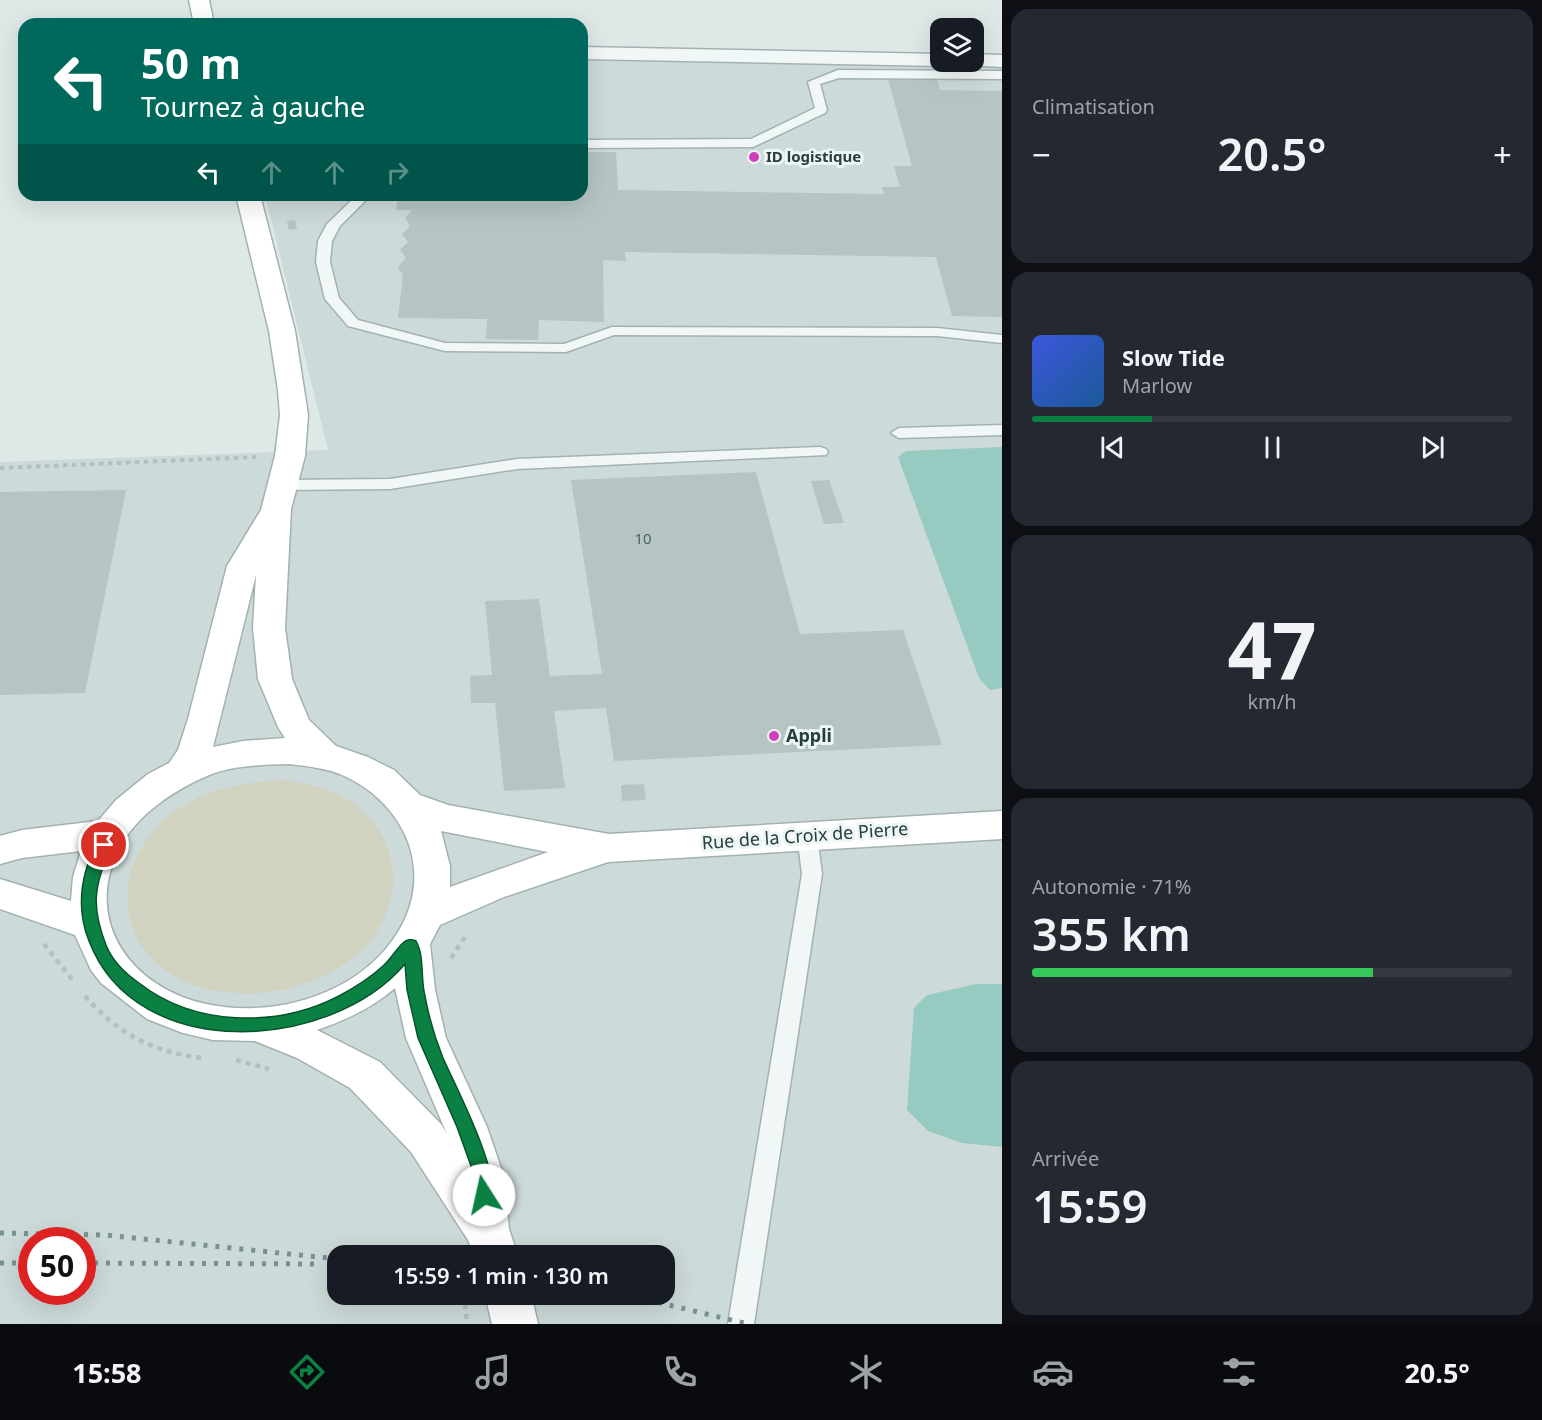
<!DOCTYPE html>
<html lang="fr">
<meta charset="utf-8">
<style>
:root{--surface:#171b24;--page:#242831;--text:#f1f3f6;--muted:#9ea1a6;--line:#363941;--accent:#0b8043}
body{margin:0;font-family:"Noto Sans",sans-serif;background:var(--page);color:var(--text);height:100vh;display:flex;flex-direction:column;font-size:22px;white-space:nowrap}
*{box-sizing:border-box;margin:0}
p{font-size:20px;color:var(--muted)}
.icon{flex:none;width:33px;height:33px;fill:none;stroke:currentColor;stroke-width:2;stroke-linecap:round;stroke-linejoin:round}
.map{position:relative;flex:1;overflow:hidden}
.sheet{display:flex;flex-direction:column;gap:9px;padding:9px;background:#0d0f14;width:540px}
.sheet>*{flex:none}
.hud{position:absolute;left:18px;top:18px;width:570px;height:183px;border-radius:18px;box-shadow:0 6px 24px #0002;background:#00695c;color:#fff;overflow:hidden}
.controls{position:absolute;left:930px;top:18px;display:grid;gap:12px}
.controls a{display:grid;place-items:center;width:54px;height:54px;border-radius:12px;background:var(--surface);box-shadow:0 6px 24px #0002;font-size:30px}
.speed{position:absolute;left:18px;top:1227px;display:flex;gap:12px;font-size:30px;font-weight:700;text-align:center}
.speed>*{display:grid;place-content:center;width:78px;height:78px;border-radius:50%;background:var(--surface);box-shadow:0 6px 24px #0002;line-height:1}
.speed .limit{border:9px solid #d22;background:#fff;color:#111}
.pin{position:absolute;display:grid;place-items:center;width:51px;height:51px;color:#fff;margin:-26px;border:3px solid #fff;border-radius:50%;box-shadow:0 2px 6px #0007}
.me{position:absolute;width:66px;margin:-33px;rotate:350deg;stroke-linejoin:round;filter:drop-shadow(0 0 4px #0008)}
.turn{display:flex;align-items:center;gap:21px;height:126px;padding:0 24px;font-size:27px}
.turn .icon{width:78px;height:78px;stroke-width:2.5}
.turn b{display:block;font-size:42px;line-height:51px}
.lanes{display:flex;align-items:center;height:57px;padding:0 24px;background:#0003;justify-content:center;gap:30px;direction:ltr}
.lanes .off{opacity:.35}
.big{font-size:45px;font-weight:600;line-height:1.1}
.sheet .widget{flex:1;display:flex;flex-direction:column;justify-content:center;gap:9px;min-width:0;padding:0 21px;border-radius:18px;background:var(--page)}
.sheet .dial{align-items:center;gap:0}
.dial b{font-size:78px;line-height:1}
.song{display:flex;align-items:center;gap:18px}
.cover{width:72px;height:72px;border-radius:9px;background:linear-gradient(135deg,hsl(230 70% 55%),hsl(210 70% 35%))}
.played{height:6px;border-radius:3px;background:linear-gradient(90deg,var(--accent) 25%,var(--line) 25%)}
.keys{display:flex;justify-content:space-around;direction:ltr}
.heat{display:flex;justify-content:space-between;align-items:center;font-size:33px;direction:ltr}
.charge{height:9px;border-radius:4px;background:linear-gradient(90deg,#34c759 71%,var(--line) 0)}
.trip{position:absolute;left:327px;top:1245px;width:348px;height:60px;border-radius:18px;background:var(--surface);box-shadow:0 6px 24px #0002;font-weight:600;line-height:60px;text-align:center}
.tabs{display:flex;height:96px;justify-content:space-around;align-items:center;background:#090b0e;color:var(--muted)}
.tabs .icon{width:42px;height:42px}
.tabs .selected{color:var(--accent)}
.tabs b{font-size:27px;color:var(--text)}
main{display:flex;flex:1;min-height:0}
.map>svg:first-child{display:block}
</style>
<main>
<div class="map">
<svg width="1002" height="1324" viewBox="0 0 1002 1324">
<rect width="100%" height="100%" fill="#dee8e7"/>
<!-- built -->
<path fill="#ccdad9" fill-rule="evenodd" d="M582,55L1002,65V1324H0V462L328,450L265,195H582ZM32,1240H82V1292H32ZM338,1256H664V1294H338Z"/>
<!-- green -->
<path fill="#d1d2bf" d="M286,780C309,785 335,789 354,804C417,851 399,936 333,971C303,987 270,995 237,993C216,991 194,988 176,977C106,937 116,851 178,809C211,787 247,782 286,780Z"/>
<!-- water -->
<g fill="#97cac1">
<path d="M1002,447V688L990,690L979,678L898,457L906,451Z"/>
<path d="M976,984H1002V1147L962,1143L928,1131L907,1110L914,1008L927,995Z"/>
</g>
<!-- building -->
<g fill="#b5c5c4">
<path d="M888,79L937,80L940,90L1002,91V317L952,316L936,257L625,252L626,261L603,260L604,322L539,320L538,340L486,339L487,319L398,318L403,275L398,267L406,258L400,250L408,242L402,234L410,226L405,218L412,210H396L398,195H582V152H616L618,190L884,194L882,187H900L894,166H912Z"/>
<path d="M295,220L297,229L289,230L287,221Z"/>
<path d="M756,472L800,634L903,630L942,745L614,761L606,708L554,711L565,788L504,791L495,703H471L470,676L492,675L485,601L539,599L550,676L602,674L571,480Z"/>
<path d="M829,480L844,523L824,524L811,481Z"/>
<path d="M126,490L85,693L0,695V492Z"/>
<path d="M644,784L646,800L622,801L621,785Z"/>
</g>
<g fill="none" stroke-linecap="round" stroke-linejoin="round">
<defs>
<g id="service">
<path d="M838,70L1002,71V79L839,78L820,84L827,110L825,113L753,147L582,148V140L751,139L815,108L808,82Z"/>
<path d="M357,195H371L340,226L332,241L330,262L339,298L358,320L445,343L564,344L612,327L937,328L1002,335V343L937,336L614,335L566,352L445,351L348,326L325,299L316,262L318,241L327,224Z"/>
<path d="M1002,425V435L899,438L891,433L899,428Z"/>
<path d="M820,447L826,449L828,452L826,455L517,469L390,489L282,490L274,485L282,480L390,479L517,459Z"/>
<path d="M807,827L814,830L817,835L822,874L754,1324H728L802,874L797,835L800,830Z"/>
</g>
<g id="minor">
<path d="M582,47L940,54V62H950L940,66L582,59Z"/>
<path d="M974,54L1002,55V67L966,65L964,62H974Z"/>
</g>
<g id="secondary">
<path d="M189,0H209L214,24H194Z"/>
<path d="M236,195H260L295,331L308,415L305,456L291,509L285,628L292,679L309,720L336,746L368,757L394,770L420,795L448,805L609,834L1002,811V839L608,862L504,897L440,925L430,944L435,990L446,1038L487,1127L504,1177L509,1229L518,1256H474L468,1240L411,1152L350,1088L297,1058L255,1041L213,1040L183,1033L147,1019L101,983L91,970L75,935L0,909V879L71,901L73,877L81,851L22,858L0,864V836L22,830L98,821L116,800L148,774L169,763L178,750L188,719L227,566L261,510L275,456L280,415L278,390L269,331ZM256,575L253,628L258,679L278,727L285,738L243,741L213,747ZM289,764C306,766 326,768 342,775C404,802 436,870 398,932C360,994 275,1019 206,1004C133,988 82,923 119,849C136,815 174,790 209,775C233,765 262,765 289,764ZM441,831L548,852L450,887V866ZM395,988L406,1038L447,1134L441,1124L380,1062L317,1030C346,1020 372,1008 395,988Z"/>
<path d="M485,1294H531L538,1324H492Z"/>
</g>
</defs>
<!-- service casing -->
<use href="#service" stroke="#a3b2b1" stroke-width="3"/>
<!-- minor casing -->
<use href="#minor" stroke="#a3b2b1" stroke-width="3"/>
<!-- secondary casing -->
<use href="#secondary" stroke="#a3b2b1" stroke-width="3"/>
<!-- path-far1 -->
<path stroke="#b4bfbf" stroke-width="4" stroke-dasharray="4.5 4.5" stroke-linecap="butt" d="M0,468L256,457"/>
<!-- path -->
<g stroke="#b4bfbf" stroke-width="4.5" stroke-dasharray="5 5" stroke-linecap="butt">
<path d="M44,944L75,983"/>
<path d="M451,958L467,934"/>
<path d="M85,996C118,1034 154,1053 204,1058"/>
<path d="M236,1060L269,1069"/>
<path d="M464,1294L467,1324"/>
</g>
<!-- service -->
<use href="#service" fill="#f1f6f6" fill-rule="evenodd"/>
<!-- minor -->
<use href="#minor" fill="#f1f6f6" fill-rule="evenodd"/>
<!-- secondary -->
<use href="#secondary" fill="#fff" fill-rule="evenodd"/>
<!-- rail -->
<g stroke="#779290" stroke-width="5" stroke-dasharray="4 8" stroke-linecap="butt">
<path d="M0,1233L105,1235L338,1259"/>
<path d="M0,1263H32"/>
<path d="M82,1263L320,1264"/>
<path d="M623,1294L748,1324"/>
</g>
</g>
<!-- route -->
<path fill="#0b8043" stroke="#07532c" stroke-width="1.5" d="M104,839L109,840L111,845C95,885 90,904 106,945C112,960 126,974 139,983C194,1026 276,1028 337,997C354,988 369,979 383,966C391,959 396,949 404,942C408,939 411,939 416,941C424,955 421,975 424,991C428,1014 434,1036 443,1058C455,1085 502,1175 491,1201L484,1203L478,1201L475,1177L457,1127L418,1038L407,990L405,964C330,1052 136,1064 89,941C75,906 81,873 98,840Z"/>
<!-- markers -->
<g fill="#d23eb9" stroke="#edf6f5" stroke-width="2">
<circle cx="754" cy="157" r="6"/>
<circle cx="774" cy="736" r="6"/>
</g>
<g text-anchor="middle" stroke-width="6" stroke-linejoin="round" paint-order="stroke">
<!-- far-poi labels -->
<g font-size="15" font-weight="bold" fill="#273f3e" stroke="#edf6f5" text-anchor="start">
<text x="766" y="162">ID logistique</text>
</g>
<!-- number labels -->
<g font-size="15" fill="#4a6060">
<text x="643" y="544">10</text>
</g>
<!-- poi labels -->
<g font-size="18" font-weight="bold" fill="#273f3e" stroke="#edf6f5" text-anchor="start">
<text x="786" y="742">Appli</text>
</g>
<!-- street labels -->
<g font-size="18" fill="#273f3e" stroke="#edf6f5">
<text transform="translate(805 836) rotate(-4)" y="6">Rue de la Croix de Pierre</text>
</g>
</g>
</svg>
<div class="controls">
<a><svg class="icon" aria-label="layers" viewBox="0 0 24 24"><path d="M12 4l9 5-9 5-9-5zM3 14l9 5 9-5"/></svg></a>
</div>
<div class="speed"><div class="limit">50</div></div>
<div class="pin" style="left:104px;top:845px;background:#d93025"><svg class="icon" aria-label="arrive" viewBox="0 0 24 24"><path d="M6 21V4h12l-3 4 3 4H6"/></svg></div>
<svg class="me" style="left:484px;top:1195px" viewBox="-20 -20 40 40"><circle r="19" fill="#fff"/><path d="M0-13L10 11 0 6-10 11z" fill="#0b8043"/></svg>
<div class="trip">15:59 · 1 min · 130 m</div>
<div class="hud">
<div class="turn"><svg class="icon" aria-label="left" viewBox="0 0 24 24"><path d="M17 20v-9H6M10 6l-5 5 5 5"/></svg><div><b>50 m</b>Tournez à gauche</div></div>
<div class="lanes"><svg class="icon" aria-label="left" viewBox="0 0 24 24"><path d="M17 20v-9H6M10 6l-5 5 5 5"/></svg><svg class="icon off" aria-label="ahead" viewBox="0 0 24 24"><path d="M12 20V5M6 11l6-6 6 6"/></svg><svg class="icon off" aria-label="ahead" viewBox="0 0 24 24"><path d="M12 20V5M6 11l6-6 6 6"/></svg><svg class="icon off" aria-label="right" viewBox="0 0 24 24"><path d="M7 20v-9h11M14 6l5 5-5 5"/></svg></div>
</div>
</div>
<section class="sheet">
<div class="widget"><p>Climatisation</p>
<div class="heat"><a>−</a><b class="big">20.5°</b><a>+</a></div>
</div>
<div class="widget">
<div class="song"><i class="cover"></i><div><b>Slow Tide</b><p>Marlow</p></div></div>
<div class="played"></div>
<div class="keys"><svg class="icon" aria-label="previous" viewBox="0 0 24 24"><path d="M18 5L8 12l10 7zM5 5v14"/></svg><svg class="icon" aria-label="pause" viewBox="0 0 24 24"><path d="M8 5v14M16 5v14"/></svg><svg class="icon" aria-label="next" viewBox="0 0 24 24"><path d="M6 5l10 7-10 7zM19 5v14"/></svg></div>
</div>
<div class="widget dial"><b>47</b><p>km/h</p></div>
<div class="widget"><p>Autonomie · 71%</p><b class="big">355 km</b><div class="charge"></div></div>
<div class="widget"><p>Arrivée</p><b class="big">15:59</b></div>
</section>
</main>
<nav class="tabs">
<b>15:58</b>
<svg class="icon selected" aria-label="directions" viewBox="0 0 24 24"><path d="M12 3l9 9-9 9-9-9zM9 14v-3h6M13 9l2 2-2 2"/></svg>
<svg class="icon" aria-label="music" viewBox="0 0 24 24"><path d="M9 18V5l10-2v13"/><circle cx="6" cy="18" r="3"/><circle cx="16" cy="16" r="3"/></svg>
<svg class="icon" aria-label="phone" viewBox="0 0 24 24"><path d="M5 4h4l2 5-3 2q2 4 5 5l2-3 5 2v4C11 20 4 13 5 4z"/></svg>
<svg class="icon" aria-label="climate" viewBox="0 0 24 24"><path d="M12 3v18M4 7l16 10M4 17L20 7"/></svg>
<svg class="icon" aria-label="car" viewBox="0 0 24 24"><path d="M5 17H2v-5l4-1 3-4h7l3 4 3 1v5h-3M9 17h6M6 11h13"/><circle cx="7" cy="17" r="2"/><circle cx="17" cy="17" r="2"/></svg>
<svg class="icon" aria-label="filters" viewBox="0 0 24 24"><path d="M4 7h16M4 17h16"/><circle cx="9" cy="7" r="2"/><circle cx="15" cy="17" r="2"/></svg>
<b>20.5°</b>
</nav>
